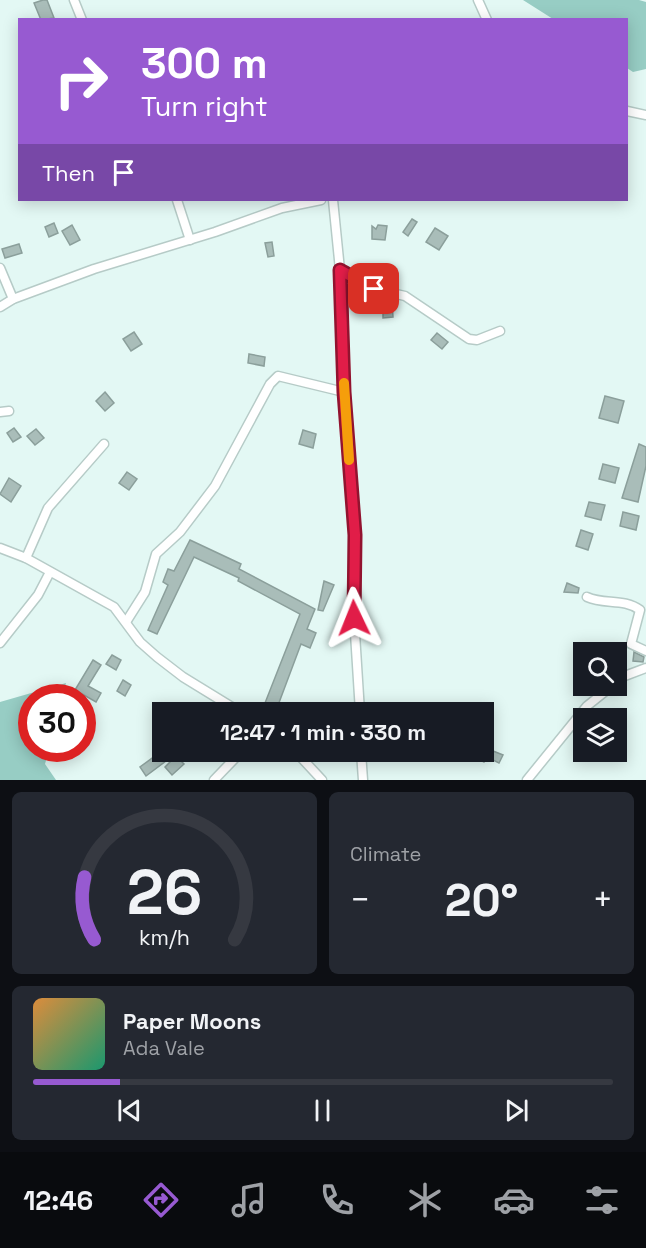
<!DOCTYPE html>
<meta charset="utf-8">
<style>
:root{--surface:#171b24;--page:#242831;--text:#f1f3f6;--muted:#9ea1a6;--line:#363941;--accent:#975ad1}
body{margin:0;font-family:"Space Grotesk",sans-serif;background:var(--page);color:var(--text);height:100vh;display:flex;flex-direction:column;font-size:22px;white-space:nowrap}
*{box-sizing:border-box;margin:0}
p{font-size:20px;color:var(--muted)}
.icon{flex:none;width:33px;height:33px;fill:none;stroke:currentColor;stroke-width:2;stroke-linecap:round;stroke-linejoin:round}
.map{position:relative;height:780px;overflow:hidden}
.details{display:flex;flex-direction:column;gap:12px;padding:12px;background:#0d0f14;flex:1}
.details>*{flex:none}
.guide{position:absolute;left:18px;top:18px;width:610px;height:183px;border-radius:0px;box-shadow:0 3px 15px #0003;background:#975ad1;color:#fff;overflow:hidden}
.tools{position:absolute;left:573px;top:642px;display:grid;gap:12px}
.tools a{display:grid;place-items:center;width:54px;height:54px;border-radius:0px;background:var(--surface);box-shadow:0 3px 15px #0003;font-size:30px}
.speed{position:absolute;left:18px;top:684px;display:flex;gap:12px;font-size:30px;font-weight:700;text-align:center}
.speed>*{display:grid;place-content:center;width:78px;height:78px;border-radius:50%;background:var(--surface);box-shadow:0 3px 15px #0003;line-height:1}
.speed .limit{border:9px solid #d22;background:#fff;color:#111}
.pin{position:absolute;display:grid;place-items:center;width:51px;height:51px;color:#fff;margin:-26px;border-radius:12px;box-shadow:0 3px 9px #0006}
.me{position:absolute;width:66px;margin:-33px;rotate:358deg;stroke-linejoin:round;filter:drop-shadow(0 0 4px #0008)}
.turn{display:flex;align-items:center;gap:21px;height:126px;padding:0 24px;font-size:27px}
.turn .icon{width:78px;height:78px;stroke-width:2.5}
.turn b{display:block;font-size:42px;line-height:51px}
.then{display:flex;align-items:center;height:57px;padding:0 24px;background:#0003;gap:12px;font-size:22px}
.big{font-size:45px;font-weight:700;line-height:1.1}
.details .card{flex:1;display:flex;flex-direction:column;justify-content:center;gap:9px;min-width:0;padding:0 21px;border-radius:9px;background:var(--page)}
.details .dial{align-items:center;gap:0}
.dial svg{height:156px;overflow:visible;fill:none;stroke:var(--line);stroke-width:7;stroke-linecap:round;text-anchor:middle}
.dial text{fill:var(--text);stroke:none}
.song{display:flex;align-items:center;gap:18px}
.cover{width:72px;height:72px;border-radius:9px;background:linear-gradient(135deg,hsl(30 70% 55%),hsl(160 70% 35%))}
.played{height:6px;border-radius:3px;background:linear-gradient(90deg,var(--accent) 15%,var(--line) 15%)}
.keys{display:flex;justify-content:space-around;direction:ltr}
.heat{display:flex;justify-content:space-between;align-items:center;font-size:33px;direction:ltr}
.details .tiles{flex:1;display:grid;gap:12px;grid-template-columns:1fr 1fr}
.card:last-child{grid-column:span 2}
.trip{position:absolute;left:152px;top:702px;width:342px;height:60px;border-radius:0px;background:var(--surface);box-shadow:0 3px 15px #0003;font-weight:700;line-height:60px;text-align:center}
.menu{display:flex;height:96px;justify-content:space-around;align-items:center;background:#090b0e;color:var(--muted)}
.menu .icon{width:42px;height:42px}
.menu .selected{color:var(--accent)}
.menu b{font-size:27px;color:var(--text)}
.map>svg:first-child{display:block}
</style>
<div class="map">
<svg width="646" height="780" viewBox="0 0 646 780">
<rect width="100%" height="100%" fill="#e3f8f4"/>
<!-- green -->
<g fill="#97cdc4">
<path d="M523,0H639L646,2V69L633,72L627,68V20L553,19Z"/>
<path d="M66,683L62,697L32,698V748L49,749L45,764L56,780H0V702Z"/>
</g>
<!-- building -->
<g fill="#a9bdb9" stroke="#8b9f9b" stroke-width="1.5">
<path d="M43,0H47L54,18L41,20L34,3Z"/>
<path d="M412,219L417,222L408,236L403,232Z"/>
<path d="M54,223L58,233L49,237L45,227Z"/>
<path d="M72,225L80,240L70,245L62,231Z"/>
<path d="M378,225L387,226L385,240L372,239V226L376,229Z"/>
<path d="M435,228L448,236L439,250L426,242Z"/>
<path d="M272,242L274,256L268,257L265,243Z"/>
<path d="M19,244L22,253L5,258L2,249Z"/>
<path d="M392,302L393,317L383,318V303Z"/>
<path d="M134,332L142,344L131,351L123,339Z"/>
<path d="M437,333L448,342L442,349L431,340Z"/>
<path d="M249,354L265,357L264,366L248,363Z"/>
<path d="M105,392L114,403L105,411L96,401Z"/>
<path d="M605,396L624,401L618,423L599,418Z"/>
<path d="M14,428L21,437L13,442L7,433Z"/>
<path d="M36,429L44,438L35,445L27,436Z"/>
<path d="M303,430L316,434L313,448L299,444Z"/>
<path d="M639,444L646,447V466L638,502L622,498Z"/>
<path d="M603,464L619,468L615,483L599,479Z"/>
<path d="M127,472L137,479L129,490L119,483Z"/>
<path d="M9,478L21,486L11,502L0,494Z"/>
<path d="M589,502L605,505L601,520L585,516Z"/>
<path d="M623,512L639,516L636,530L620,526Z"/>
<path d="M581,530L593,534L588,550L576,546Z"/>
<path d="M190,540L241,564L239,569L315,609L307,629L316,633L310,648L301,644L277,708L265,703L300,614L238,581L239,578L194,557L157,634L148,630L168,585L163,582L168,569L174,571Z"/>
<path d="M324,581L334,585L323,611L318,610Z"/>
<path d="M567,583L579,588L578,593L564,592Z"/>
<path d="M634,652L644,657L643,662L633,661Z"/>
<path d="M112,655L121,660L116,670L106,664Z"/>
<path d="M93,660L101,665L88,686L101,693L96,702L75,690Z"/>
<path d="M123,680L131,685L125,696L117,691Z"/>
<path d="M483,747L503,755L499,763L487,757L484,762L472,756L474,752H483Z"/>
<path d="M159,753L166,761L146,776L140,767Z"/>
<path d="M176,756L184,764L172,775L165,767Z"/>
</g>
<g fill="none" stroke-linecap="round" stroke-linejoin="round">
<defs>
<g id="minor">
<path d="M74,0L82,20"/>
<path d="M478,0L487,20"/>
<path d="M627,111L646,115"/>
<path d="M177,200L190,240"/>
<path d="M333,200L340,270L344,392L355,535L353,602L360,712"/>
<path d="M0,268L13,299"/>
<path d="M340,270L374,289L405,296L469,339L477,340L500,331"/>
<path d="M0,307L13,299L94,269L215,232L282,208L321,200"/>
<path d="M0,412L9,411"/>
<path d="M0,548L26,558L114,607L140,642L157,657L183,677L240,712"/>
<path d="M26,558L48,508L104,444"/>
<path d="M587,597C604,605 624,598 640,610L631,644L646,651"/>
<path d="M126,622L145,592L156,554L180,532L215,486L270,384L278,376L344,392"/>
<path d="M0,643L38,595L50,572"/>
<path d="M616,681L622,677L646,668"/>
<path d="M296,752L322,780"/>
<path d="M361,752L363,780"/>
<path d="M214,780L241,752"/>
<path d="M527,780L587,706L612,686"/>
</g>
</defs>
<!-- minor casing -->
<use href="#minor" stroke="#b6cbc7" stroke-width="11"/>
<!-- minor -->
<use href="#minor" stroke="#fff" stroke-width="8"/>
</g>
<g fill="none" stroke-linecap="round" stroke-linejoin="round">
<defs>
<path id="route" d="M354,618L355,535L344,392L340,270L374,289"/>
</defs>
<!-- route casing -->
<use href="#route" stroke="#92132f" stroke-width="15"/>
<!-- route -->
<use href="#route" stroke="#e11d48" stroke-width="10"/>
<!-- slow -->
<path stroke="#f59e0b" stroke-width="10" d="M344,383L349,460"/>
</g>
</svg>
<div class="tools">
<a><svg class="icon" aria-label="search" viewBox="0 0 24 24"><circle cx="10" cy="10" r="6"/><path d="M15 15l6 6"/></svg></a>
<a><svg class="icon" aria-label="layers" viewBox="0 0 24 24"><path d="M12 4l9 5-9 5-9-5zM3 14l9 5 9-5"/></svg></a>
</div>
<div class="speed"><div class="limit">30</div></div>
<div class="pin" style="left:374px;top:289px;background:#d93025"><svg class="icon" aria-label="arrive" viewBox="0 0 24 24"><path d="M6 21V4h12l-3 4 3 4H6"/></svg></div>
<svg class="me" style="left:354px;top:618px" viewBox="-20 -20 40 40"><path d="M0-17L14 15 0 8-14 15z" fill="#e11d48" stroke="#fff" stroke-width="4"/></svg>
<div class="trip">12:47 · 1 min · 330 m</div>
<div class="guide">
<div class="turn"><svg class="icon" aria-label="right" viewBox="0 0 24 24"><path d="M7 20v-9h11M14 6l5 5-5 5"/></svg><div><b>300 m</b>Turn right</div></div>
<div class="then">Then<svg class="icon" aria-label="arrive" viewBox="0 0 24 24"><path d="M6 21V4h12l-3 4 3 4H6"/></svg></div>
</div>
</div>
<section class="details">
<div class="tiles">
<div class="card dial"><svg viewBox="0 0 100 80">
<path d="M14 69A42 42 0 1 1 86 69"/>
<path d="M14 69A42 42 0 0 1 9 37" stroke="#975ad1"/>
<text x="50" y="56" font-size="32" font-weight="700">26</text>
<text x="50" y="72" font-size="11">km/h</text>
</svg></div>
<div class="card"><p>Climate</p>
<div class="heat"><a>−</a><b class="big">20°</b><a>+</a></div>
</div>
<div class="card">
<div class="song"><i class="cover"></i><div><b>Paper Moons</b><p>Ada Vale</p></div></div>
<div class="played"></div>
<div class="keys"><svg class="icon" aria-label="previous" viewBox="0 0 24 24"><path d="M18 5L8 12l10 7zM5 5v14"/></svg><svg class="icon" aria-label="pause" viewBox="0 0 24 24"><path d="M8 5v14M16 5v14"/></svg><svg class="icon" aria-label="next" viewBox="0 0 24 24"><path d="M6 5l10 7-10 7zM19 5v14"/></svg></div>
</div>
</div>
</section>
<nav class="menu">
<b>12:46</b>
<svg class="icon selected" aria-label="directions" viewBox="0 0 24 24"><path d="M12 3l9 9-9 9-9-9zM9 14v-3h6M13 9l2 2-2 2"/></svg>
<svg class="icon" aria-label="music" viewBox="0 0 24 24"><path d="M9 18V5l10-2v13"/><circle cx="6" cy="18" r="3"/><circle cx="16" cy="16" r="3"/></svg>
<svg class="icon" aria-label="phone" viewBox="0 0 24 24"><path d="M5 4h4l2 5-3 2q2 4 5 5l2-3 5 2v4C11 20 4 13 5 4z"/></svg>
<svg class="icon" aria-label="climate" viewBox="0 0 24 24"><path d="M12 3v18M4 7l16 10M4 17L20 7"/></svg>
<svg class="icon" aria-label="car" viewBox="0 0 24 24"><path d="M5 17H2v-5l4-1 3-4h7l3 4 3 1v5h-3M9 17h6M6 11h13"/><circle cx="7" cy="17" r="2"/><circle cx="17" cy="17" r="2"/></svg>
<svg class="icon" aria-label="filters" viewBox="0 0 24 24"><path d="M4 7h16M4 17h16"/><circle cx="9" cy="7" r="2"/><circle cx="15" cy="17" r="2"/></svg>
</nav>
